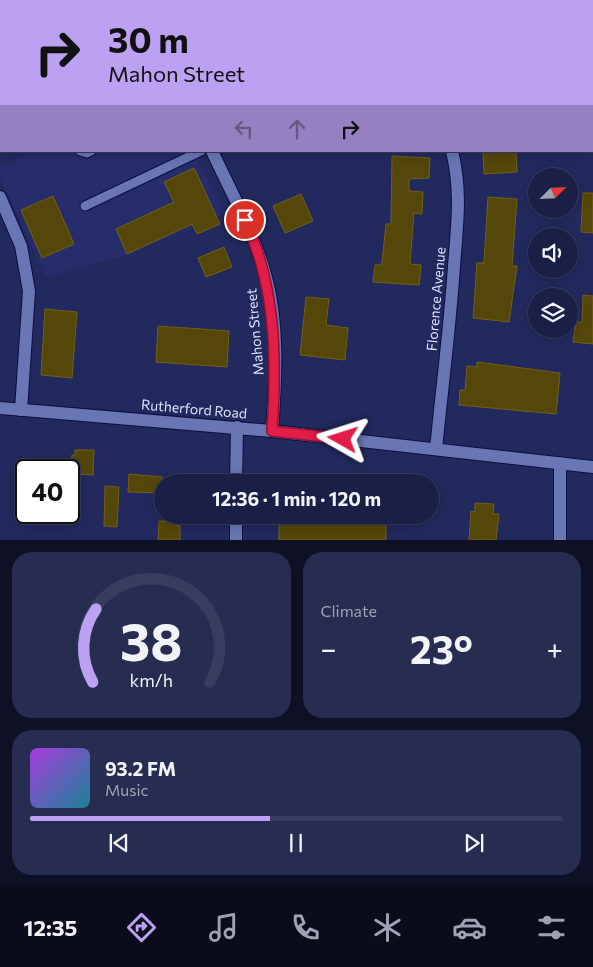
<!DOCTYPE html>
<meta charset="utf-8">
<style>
:root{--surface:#1a1f46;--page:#272c51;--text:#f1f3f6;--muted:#9fa2b3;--line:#383d5f;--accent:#bca0f2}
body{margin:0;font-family:Commissioner,sans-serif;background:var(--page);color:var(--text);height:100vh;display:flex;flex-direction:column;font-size:19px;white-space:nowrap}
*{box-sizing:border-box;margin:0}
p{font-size:16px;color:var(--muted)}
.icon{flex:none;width:28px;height:28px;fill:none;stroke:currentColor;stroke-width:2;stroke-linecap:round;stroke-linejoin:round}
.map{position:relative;height:540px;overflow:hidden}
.drawer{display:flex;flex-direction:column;gap:12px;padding:12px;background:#0e1126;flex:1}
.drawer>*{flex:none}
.hud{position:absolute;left:0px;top:0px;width:594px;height:152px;box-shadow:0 2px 12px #0003,0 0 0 1px var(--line);background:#bca0f2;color:#111;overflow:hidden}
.needle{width:32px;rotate:66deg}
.tools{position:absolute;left:528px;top:168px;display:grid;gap:10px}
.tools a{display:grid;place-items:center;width:50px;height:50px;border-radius:50%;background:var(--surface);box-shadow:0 2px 12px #0003,0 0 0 1px var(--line);font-size:25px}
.speed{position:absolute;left:15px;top:459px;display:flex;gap:10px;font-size:25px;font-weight:700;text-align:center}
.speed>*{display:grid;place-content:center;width:65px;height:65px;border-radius:50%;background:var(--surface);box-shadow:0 2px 12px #0003,0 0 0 1px var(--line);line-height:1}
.speed .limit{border:2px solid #111;border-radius:8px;background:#fff;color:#111}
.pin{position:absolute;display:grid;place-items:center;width:42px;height:42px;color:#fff;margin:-21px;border:2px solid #fff;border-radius:50%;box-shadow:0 1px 5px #0007}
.me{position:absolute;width:55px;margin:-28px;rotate:276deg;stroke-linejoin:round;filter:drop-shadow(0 0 4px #0008)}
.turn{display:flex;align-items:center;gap:18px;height:105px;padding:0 25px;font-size:22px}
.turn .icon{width:65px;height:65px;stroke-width:2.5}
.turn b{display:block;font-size:35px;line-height:42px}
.lanes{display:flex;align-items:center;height:48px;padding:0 25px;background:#0003;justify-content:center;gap:25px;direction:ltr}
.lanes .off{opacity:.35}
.big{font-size:38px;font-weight:700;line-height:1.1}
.drawer .tile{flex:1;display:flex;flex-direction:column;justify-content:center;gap:8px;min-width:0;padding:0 18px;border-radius:20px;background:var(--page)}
.drawer .dial{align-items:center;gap:0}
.dial svg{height:130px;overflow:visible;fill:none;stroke:var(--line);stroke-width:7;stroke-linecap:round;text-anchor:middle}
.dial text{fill:var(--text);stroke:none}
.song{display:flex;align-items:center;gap:15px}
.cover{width:60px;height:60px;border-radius:8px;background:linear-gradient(135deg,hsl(280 70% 55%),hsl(190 70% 35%))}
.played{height:5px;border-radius:2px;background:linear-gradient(90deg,var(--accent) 45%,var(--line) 45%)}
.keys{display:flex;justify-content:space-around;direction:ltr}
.heat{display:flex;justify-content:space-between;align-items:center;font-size:28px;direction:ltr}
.drawer .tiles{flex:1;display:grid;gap:12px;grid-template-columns:1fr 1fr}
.tile:last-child{grid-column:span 2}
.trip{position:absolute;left:154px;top:474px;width:285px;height:50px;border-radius:25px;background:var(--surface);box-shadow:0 2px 12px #0003,0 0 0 1px var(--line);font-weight:700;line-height:50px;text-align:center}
.dock{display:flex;height:80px;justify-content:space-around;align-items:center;background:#0a0c1c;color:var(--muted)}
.dock .icon{width:35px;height:35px}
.dock .active{color:var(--accent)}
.dock b{font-size:22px;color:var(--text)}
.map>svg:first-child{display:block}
</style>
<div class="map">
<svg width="593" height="540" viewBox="0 0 593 540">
<rect width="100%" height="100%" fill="#22295e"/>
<!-- built -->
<path fill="#262d6a" d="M34,151H193L226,213L125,256L46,277L0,178V166Z"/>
<!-- building -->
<g fill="#55460a" stroke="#746011">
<path d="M498,151H516L517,172L484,174L483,153Z"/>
<path d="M392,156L430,158L429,178L409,179V191L423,192L422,214L414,213L410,264L421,265L419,285L373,282L375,265H381L382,262L386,224H391Z"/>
<path d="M194,168L220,224L197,234L192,224L127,254L116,229L174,202L164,182Z"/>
<path d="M583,193H593V233L581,232Z"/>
<path d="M301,194L313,221L285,233L273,206Z"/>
<path d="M53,196L74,244L42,258L21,210Z"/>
<path d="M488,197L517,199L512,266H517L509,322L473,318L477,263H484Z"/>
<path d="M224,247L232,267L206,277L198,258Z"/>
<path d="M583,295L593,296V344L573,342L576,322H582Z"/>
<path d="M306,297L329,299L326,325L348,328L345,360L300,355Z"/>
<path d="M45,309L77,312L72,378L41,375Z"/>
<path d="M158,326L229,331L227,367L156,362Z"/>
<path d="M477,362L560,373L556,414L459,405L460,390H465L467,366L477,367Z"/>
<path d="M75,450H94L93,475L75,474V468H71L72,455H75Z"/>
<path d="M129,474L162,477V493L128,492Z"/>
<path d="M105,486L119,487L117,527L104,526Z"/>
<path d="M475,503L494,504L493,514H499L496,540H469L471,511L475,512Z"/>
<rect x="279" y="519" width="107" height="21"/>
<path d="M159,521H177V526H180V540H158Z"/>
</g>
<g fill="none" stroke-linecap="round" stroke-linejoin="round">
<defs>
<g id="service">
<path d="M0,20L1,23"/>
<path d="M80,151L87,153L91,151"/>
<path d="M85,206L201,151"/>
</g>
<g id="minor">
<path d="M592,27H593"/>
<path d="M212,151C231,192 253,231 265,274C279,323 276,380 272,431"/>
<path d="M0,197L21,246L29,291L21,410"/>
<path d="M436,449C442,388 450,327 454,266C457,225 462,192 452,151"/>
<path d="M236,482L237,427"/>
<path d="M236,540V515"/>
<path d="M560,540V463"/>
</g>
<path id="tertiary" d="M0,408L272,431L593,467"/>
<g id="trunk">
<path d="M306,1L309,0"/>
<path d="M0,137L1,136"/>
</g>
</defs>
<!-- service casing -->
<use href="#service" stroke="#0d0e42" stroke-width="11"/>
<!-- minor casing -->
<use href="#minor" stroke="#0d0e42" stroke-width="14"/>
<!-- tertiary casing -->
<use href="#tertiary" stroke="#0d0e42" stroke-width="14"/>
<!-- trunk casing -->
<use href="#trunk" stroke="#0d0e42" stroke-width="16"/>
<!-- service -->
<use href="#service" stroke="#6976b3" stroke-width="9"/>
<!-- minor -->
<use href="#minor" stroke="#6976b3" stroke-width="12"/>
<!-- tertiary -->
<use href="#tertiary" stroke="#6976b3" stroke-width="12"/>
<!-- trunk -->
<use href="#trunk" stroke="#71a690" stroke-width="14"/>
</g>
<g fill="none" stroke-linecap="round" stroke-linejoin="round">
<defs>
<path id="route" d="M245,220C276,286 277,359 272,431L343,439"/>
</defs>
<!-- route casing -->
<use href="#route" stroke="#92132f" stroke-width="12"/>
<!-- route -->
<use href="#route" stroke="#e11d48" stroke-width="9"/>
</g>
<g text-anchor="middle" stroke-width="5" stroke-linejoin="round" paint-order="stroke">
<!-- street labels -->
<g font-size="14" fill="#dbe2fd" stroke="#22295e">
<text transform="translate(436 299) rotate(-85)" y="5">Florence Avenue</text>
<text transform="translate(255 332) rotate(-95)" y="5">Mahon Street</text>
<text transform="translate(194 409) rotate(5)" y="5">Rutherford Road</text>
</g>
</g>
</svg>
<div class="tools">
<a><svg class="needle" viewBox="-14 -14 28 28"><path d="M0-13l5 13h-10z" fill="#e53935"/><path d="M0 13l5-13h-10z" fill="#9fa2b3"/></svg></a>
<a><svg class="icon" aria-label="sound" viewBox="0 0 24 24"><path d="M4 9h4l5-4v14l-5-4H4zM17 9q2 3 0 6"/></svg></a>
<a><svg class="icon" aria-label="layers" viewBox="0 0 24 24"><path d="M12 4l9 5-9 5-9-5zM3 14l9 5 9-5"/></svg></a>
</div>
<div class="speed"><div class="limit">40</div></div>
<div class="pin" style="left:245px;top:220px;background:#d93025"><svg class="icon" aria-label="arrive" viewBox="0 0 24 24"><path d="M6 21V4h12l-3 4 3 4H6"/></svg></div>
<svg class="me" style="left:343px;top:439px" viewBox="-20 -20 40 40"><path d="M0-17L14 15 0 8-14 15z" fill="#e11d48" stroke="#fff" stroke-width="4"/></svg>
<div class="trip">12:36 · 1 min · 120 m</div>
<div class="hud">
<div class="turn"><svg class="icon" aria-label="right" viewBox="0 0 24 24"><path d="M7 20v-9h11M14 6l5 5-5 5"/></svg><div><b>30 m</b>Mahon Street</div></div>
<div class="lanes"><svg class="icon off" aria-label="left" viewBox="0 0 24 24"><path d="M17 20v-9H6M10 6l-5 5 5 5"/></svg><svg class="icon off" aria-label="ahead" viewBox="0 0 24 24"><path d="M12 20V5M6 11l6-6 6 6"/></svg><svg class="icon" aria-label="right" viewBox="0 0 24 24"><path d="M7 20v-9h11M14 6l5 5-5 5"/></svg></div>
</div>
</div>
<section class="drawer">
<div class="tiles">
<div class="tile dial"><svg viewBox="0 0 100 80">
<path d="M14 69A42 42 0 1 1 86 69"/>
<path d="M14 69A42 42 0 0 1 16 24" stroke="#bca0f2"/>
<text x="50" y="56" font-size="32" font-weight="700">38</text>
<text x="50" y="72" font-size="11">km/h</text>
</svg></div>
<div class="tile"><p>Climate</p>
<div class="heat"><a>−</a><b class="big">23°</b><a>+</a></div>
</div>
<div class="tile">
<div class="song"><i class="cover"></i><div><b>93.2 FM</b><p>Music</p></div></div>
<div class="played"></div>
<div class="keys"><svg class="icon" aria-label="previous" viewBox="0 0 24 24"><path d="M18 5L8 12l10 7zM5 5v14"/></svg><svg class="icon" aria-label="pause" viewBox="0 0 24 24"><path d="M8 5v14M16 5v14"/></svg><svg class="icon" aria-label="next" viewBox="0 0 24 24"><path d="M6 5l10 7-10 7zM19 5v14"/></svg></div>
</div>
</div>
</section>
<nav class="dock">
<b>12:35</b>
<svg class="icon active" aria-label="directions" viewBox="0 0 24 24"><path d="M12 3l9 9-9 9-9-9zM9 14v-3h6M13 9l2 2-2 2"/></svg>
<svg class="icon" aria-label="music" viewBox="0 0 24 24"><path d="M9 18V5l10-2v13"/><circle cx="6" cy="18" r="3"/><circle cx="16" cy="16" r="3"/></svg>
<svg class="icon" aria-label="phone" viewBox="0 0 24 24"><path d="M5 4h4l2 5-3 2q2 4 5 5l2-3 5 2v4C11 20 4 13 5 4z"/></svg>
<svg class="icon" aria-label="climate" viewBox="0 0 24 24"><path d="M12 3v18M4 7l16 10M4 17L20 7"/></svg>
<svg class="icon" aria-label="car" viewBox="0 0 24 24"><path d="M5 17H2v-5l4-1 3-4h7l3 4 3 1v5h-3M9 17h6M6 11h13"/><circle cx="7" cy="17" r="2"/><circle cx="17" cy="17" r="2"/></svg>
<svg class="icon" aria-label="filters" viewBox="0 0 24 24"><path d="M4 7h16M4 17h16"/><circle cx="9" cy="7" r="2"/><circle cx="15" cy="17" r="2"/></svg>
</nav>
